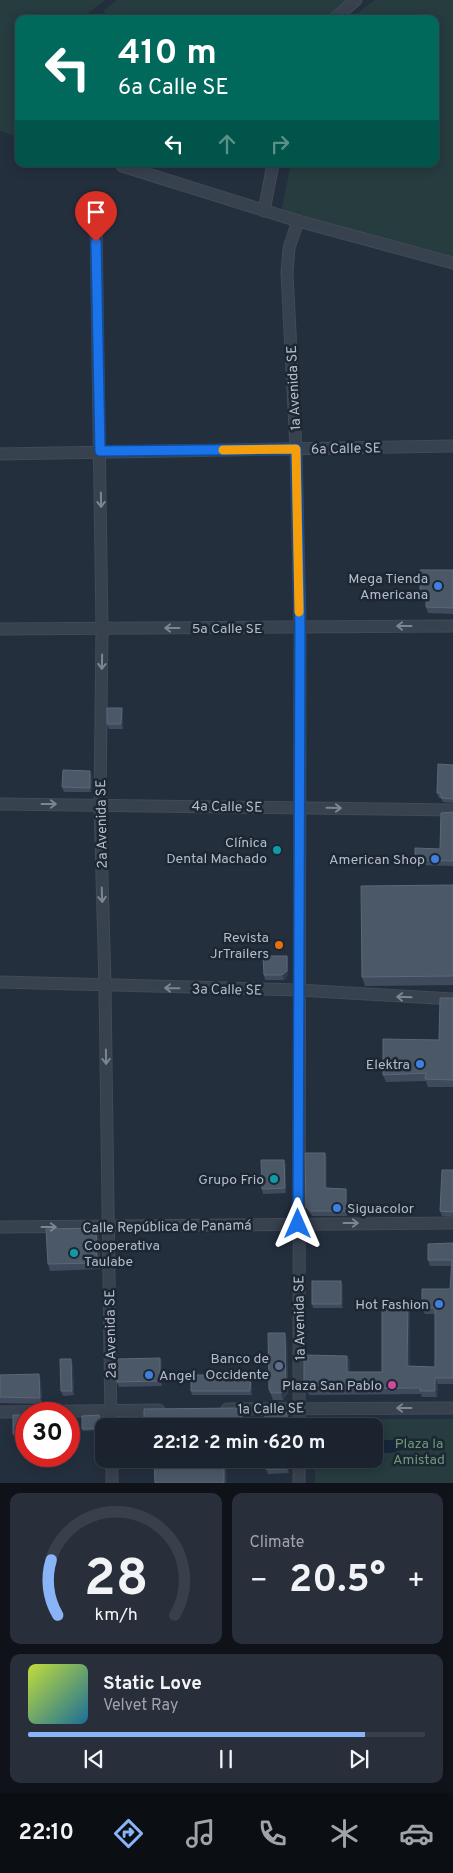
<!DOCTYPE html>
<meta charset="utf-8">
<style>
:root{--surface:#1b232e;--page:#282f3a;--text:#f1f3f6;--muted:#a0a4aa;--line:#39404a;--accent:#8ab4f8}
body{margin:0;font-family:Overpass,sans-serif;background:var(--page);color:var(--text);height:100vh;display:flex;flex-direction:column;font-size:19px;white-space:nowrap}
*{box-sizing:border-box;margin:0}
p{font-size:16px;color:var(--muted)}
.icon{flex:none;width:28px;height:28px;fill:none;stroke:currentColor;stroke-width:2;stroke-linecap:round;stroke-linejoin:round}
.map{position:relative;height:1483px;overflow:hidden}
.drawer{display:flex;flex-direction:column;gap:10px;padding:10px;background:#0f1319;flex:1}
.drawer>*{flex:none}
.banner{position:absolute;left:15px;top:15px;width:424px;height:152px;border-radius:10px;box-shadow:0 2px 12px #0003,0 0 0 1px var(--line);background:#00695c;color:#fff;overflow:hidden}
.speed{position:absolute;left:15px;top:1402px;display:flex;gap:10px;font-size:25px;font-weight:700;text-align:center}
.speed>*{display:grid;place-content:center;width:65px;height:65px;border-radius:50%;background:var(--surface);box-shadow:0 2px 12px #0003,0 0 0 1px var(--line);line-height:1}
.speed .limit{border:8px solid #d22;background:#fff;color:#111}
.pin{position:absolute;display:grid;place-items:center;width:42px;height:42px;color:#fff;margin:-51px -21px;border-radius:50% 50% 50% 0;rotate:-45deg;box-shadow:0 0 5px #0007}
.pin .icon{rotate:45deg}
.me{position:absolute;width:55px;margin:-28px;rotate:0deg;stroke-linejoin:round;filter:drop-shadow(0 0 4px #0008)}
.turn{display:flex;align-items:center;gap:18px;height:105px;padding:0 20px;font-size:22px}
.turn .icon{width:65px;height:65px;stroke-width:2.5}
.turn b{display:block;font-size:35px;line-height:42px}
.lanes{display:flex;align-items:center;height:48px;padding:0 20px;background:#0003;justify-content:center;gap:25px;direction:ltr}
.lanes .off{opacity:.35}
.big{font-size:38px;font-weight:700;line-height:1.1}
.drawer .widget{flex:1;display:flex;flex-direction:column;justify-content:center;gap:8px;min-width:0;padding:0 18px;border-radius:10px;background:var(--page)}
.drawer .dial{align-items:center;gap:0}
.dial svg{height:130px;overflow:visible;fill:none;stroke:var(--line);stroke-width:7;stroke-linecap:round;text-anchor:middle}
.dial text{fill:var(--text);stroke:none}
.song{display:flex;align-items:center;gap:15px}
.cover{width:60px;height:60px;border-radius:8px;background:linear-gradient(135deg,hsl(70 70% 55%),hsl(200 70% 35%))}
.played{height:5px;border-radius:2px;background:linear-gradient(90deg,var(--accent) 85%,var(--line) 85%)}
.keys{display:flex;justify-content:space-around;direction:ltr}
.heat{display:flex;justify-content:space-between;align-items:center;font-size:28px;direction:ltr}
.drawer .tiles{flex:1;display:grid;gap:10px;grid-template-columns:1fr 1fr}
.widget:last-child{grid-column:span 2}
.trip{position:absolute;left:95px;top:1418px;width:288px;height:50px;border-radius:10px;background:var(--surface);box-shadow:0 2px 12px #0003,0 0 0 1px var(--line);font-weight:700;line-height:50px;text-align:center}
.menu{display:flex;height:80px;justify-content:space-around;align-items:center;background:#0b0e12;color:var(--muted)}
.menu .icon{width:35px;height:35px}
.menu .current{color:var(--accent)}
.menu b{font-size:22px;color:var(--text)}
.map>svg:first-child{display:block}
</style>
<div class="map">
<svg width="453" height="1483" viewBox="0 0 453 1483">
<rect width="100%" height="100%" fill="#242f3e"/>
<!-- green -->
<g fill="#263c3f">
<path d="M0,0H105L81,19H19V137L0,131Z"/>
<path d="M117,0H356L334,19H110L103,11Z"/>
<path d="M375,0H453V256L281,212L291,164H435V19H349Z"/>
<path d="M315,1419H453V1483H315V1459H374V1426H315Z"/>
</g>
<!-- water -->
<path fill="#17263c" d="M374,1440H406L405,1449L391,1453H376L374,1452Z"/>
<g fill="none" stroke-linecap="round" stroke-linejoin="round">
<defs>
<g id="minor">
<path d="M334,19L356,0"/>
<path d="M122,166L298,221L453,263"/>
<path d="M264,211L273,164"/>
<path d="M298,221L289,248L287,273L296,449L300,627L299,1426"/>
<path d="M96,222L102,628L100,804L105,986L111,1426"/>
<path d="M0,454L453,446"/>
<path d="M0,629L453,626"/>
<path d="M0,804L453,810"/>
<path d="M0,982L298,990L453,999"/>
<path d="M0,1227L453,1223"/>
<path d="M227,1409L453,1408"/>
<path d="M0,1412L159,1410"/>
<path d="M112,1459V1483"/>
<path d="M299,1483V1459"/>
</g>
</defs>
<!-- minor casing -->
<use href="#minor" stroke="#414a57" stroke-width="13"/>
<!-- minor -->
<use href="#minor" stroke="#38414e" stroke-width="11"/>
</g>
<!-- wall -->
<g fill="#3f4b5c">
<path d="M453,570V614L428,613L426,607V595H422L420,589Z"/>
<path d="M122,708L123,712V729H109L107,724Z"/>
<path d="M453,765V803L443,802L441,798H439L437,793Z"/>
<path d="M90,771L92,776L91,792H64L62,787Z"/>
<path d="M453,812V866L417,865L415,860L440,849Z"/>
<path d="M453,885V985L365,986L362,977Z"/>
<path d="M287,956L288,960V975L284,980H265L264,975Z"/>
<path d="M453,998V1087H428L426,1081L386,1082L383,1075L439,1040Z"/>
<path d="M325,1153L327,1158V1188L346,1189L347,1194V1216H312L308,1211L306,1207Z"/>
<path d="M284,1160L286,1165V1193L263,1194L262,1189Z"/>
<path d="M453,1170V1217L442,1216L440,1211Z"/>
<path d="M99,1235L100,1269L50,1271L48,1264Z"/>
<path d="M453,1243V1384H438L437,1397H422L421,1394L310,1395L307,1392L304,1386L347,1356L350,1362V1372H382L410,1311V1366L435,1367V1314H425L422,1308L450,1289L451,1266H430L428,1260Z"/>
<path d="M343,1285V1308H313L312,1304Z"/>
<path d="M287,1340L288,1393L283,1400H273L269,1389Z"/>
<path d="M160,1358L162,1363V1386L119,1387L117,1382Z"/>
<path d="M73,1364L74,1395L63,1396L61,1391Z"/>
<path d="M0,1375L41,1380L42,1404L0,1403Z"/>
<path d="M251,1375L252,1379V1395H192L191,1391Z"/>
<path d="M26,1415V1425H25V1438H15L13,1434Z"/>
<path d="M100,1418L103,1430L83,1431L82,1429Z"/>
<path d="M266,1459H288L289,1473L268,1474L266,1469Z"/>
</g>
<!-- shaded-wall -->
<g fill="#2f3b4b">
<path d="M122,708L123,712V729L121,724Z"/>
<path d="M90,771L92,776L91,792L90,788Z"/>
<path d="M287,956L288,960V975L284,980L282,975Z"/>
<path d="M325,1153L327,1158V1192L325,1188Z"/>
<path d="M284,1160L286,1165V1193L285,1188Z"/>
<path d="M346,1189L347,1194V1216L346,1211Z"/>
<path d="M96,1228L99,1235L100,1269L97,1263Z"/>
<path d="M341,1281L343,1285V1308L341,1304Z"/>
<path d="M408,1305L410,1311V1373L407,1366Z"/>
<path d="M285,1333L287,1340L288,1393L283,1400L281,1393Z"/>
<path d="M347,1356L350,1362V1378L347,1372Z"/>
<path d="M160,1358L162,1363V1386L160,1381Z"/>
<path d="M71,1359L73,1364L74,1395L72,1391Z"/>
<path d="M39,1374L41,1380L42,1404L40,1398Z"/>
<path d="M251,1375L252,1379V1395L250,1391Z"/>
<path d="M435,1378L438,1384L437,1397L435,1391Z"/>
<path d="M241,1408L243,1415L244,1426H242Z"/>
<path d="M287,1410L288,1415L289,1426H287Z"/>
<path d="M24,1421L25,1425V1438L24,1433Z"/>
<path d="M224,1459H226L227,1483H224Z"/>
<path d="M287,1459H288L289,1461V1473L287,1469Z"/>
</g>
<!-- building -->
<g fill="#4b5868" stroke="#5c6777">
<path d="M420,570H453V608L426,607V589H420Z"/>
<path d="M107,708H122L121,724H107Z"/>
<path d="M438,764L453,765V799L441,798V793H437Z"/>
<path d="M63,770L90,771V788L62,787Z"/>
<path d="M453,812V861L415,860V848L440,849L441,813Z"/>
<path d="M453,885V976L362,977L361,886Z"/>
<path d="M263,956H287V971L282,975H264Z"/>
<path d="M440,998H453V1080L425,1079L426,1073L383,1075V1039L439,1040Z"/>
<path d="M305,1153H325V1188L346,1189V1211H311L306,1207Z"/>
<path d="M261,1160H284L285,1188L262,1189Z"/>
<path d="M442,1170H453V1212L440,1211Z"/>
<path d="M96,1228L97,1263L48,1264L46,1229Z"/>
<path d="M453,1243V1378H435V1391H420V1388L308,1389L304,1386V1355L347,1356V1372H382V1305H408L407,1366L435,1367V1308H422V1289H450L452,1260H428V1244Z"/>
<rect x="312" y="1281" width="29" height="23"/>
<path d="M268,1333H285L286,1386L281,1393H271L269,1389Z"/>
<path d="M160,1358V1381L117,1382V1359Z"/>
<path d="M60,1359H71L72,1391H61Z"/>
<path d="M39,1374L40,1398L0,1397V1375Z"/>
<path d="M191,1375H251L250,1391H191Z"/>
<path d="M241,1408L242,1426H144V1409Z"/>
<rect x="265" y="1410" width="22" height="16"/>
<path d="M13,1415H26V1421H24V1433L13,1434Z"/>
<path d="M99,1415L102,1428L82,1429V1416Z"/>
<path d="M154,1459H224V1483H155Z"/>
<rect x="266" y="1459" width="21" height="10"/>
</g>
<!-- one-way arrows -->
<defs><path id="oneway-shaft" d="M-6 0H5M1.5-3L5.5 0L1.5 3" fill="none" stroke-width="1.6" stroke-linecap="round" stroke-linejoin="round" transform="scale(1.25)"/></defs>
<g stroke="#7c8592">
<use href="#oneway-shaft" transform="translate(101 500) rotate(89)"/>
<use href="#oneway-shaft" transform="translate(404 626) rotate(180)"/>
<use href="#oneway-shaft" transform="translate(172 628) rotate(180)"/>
<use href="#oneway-shaft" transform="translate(102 662) rotate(91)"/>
<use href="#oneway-shaft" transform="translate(49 804)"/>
<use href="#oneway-shaft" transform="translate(334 808) rotate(1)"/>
<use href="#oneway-shaft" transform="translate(102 895) rotate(88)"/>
<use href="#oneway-shaft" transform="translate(172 988) rotate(-179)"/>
<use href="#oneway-shaft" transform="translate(404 997) rotate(-178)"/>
<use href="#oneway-shaft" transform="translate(106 1057) rotate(89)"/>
<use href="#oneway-shaft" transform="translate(351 1223)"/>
<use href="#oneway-shaft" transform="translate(49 1227)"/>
<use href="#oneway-shaft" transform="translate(404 1408) rotate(-180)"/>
</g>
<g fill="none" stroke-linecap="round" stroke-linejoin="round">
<defs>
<path id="route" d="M96,242L100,451L296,449L300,627L298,1224"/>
</defs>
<!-- route casing -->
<use href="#route" stroke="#114b97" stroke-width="12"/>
<!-- route -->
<use href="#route" stroke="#1a73e8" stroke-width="9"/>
<!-- slow -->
<path stroke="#f59e0b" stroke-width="9" d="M223,450L296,449L299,612"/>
</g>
<!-- markers -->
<g fill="#3f7fe0" stroke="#1d2633" stroke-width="2">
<circle cx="438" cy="586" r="5"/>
<circle cx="435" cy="859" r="5"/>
<circle cx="420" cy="1064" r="5"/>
<circle cx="337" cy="1208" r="5"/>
<circle cx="439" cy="1304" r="5"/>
<circle cx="149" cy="1375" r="5"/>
</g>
<g fill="#0f9aa8" stroke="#1d2633" stroke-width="2">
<circle cx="277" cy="850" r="5"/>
<circle cx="274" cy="1179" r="5"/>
<circle cx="74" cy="1253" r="5"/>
</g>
<circle fill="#e8710a" stroke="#1d2633" stroke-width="2" cx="279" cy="945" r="5"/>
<circle fill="#5c6f8a" stroke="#1d2633" stroke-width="2" cx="279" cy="1366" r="5"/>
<circle fill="#d1479c" stroke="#1d2633" stroke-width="2" cx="392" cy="1385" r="5"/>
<g text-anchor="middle" stroke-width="5" stroke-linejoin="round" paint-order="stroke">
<!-- street labels -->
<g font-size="14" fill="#b4bcc9" stroke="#1d2633">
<text transform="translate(293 388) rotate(-93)" y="5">1a Avenida SE</text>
<text transform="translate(346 448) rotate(-1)" y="5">6a Calle SE</text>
<text x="227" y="633">5a Calle SE</text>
<text transform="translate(227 806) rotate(1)" y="5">4a Calle SE</text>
<text transform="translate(101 824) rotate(-91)" y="5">2a Avenida SE</text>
<text transform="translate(227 989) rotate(1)" y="5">3a Calle SE</text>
<text transform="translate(167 1226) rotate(-1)" y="5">Calle República de Panamá</text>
<text transform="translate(299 1318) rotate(-91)" y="5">1a Avenida SE</text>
<text transform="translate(110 1334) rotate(-91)" y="5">2a Avenida SE</text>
<text transform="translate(271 1408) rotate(-1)" y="5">1a Calle SE</text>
</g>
<!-- poi labels -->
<g font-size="14" fill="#b4bcc9" stroke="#1d2633" text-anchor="end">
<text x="428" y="583">Mega Tienda<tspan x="428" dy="16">Americana</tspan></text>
<text x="267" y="847">Clínica<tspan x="267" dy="16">Dental Machado</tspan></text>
<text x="425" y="864">American Shop</text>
<text x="269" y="942">Revista<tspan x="269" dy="16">JrTrailers</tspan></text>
<text x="410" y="1069">Elektra</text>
<text x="264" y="1184">Grupo Frio</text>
<text x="347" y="1213" text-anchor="start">Siguacolor</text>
<text x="84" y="1250" text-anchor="start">Cooperativa<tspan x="84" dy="16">Taulabe</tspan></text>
<text x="429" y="1309">Hot Fashion</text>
<text x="269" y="1363">Banco de<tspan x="269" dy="16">Occidente</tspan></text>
<text x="159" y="1380" text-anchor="start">Angel</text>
<text x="382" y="1390">Plaza San Pablo</text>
</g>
<!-- park labels -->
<g font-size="14" fill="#6b9a76" stroke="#1d2633">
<text x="419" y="1448">Plaza la<tspan x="419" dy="16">Amistad</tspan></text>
</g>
</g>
</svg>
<div class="speed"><div class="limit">30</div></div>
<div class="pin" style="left:96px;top:242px;background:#d93025"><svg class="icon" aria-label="arrive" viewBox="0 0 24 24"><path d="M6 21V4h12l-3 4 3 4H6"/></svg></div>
<svg class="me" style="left:298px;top:1224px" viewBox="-20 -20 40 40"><path d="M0-17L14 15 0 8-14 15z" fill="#1a73e8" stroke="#fff" stroke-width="4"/></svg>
<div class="trip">22:12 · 2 min · 620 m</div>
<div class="banner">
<div class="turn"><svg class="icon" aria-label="left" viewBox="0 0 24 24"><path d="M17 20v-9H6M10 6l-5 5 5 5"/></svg><div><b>410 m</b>6a Calle SE</div></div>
<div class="lanes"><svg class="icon" aria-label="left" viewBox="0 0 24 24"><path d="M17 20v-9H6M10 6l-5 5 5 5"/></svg><svg class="icon off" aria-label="ahead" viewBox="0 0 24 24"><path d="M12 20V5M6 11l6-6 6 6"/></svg><svg class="icon off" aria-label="right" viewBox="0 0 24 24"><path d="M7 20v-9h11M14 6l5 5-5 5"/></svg></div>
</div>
</div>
<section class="drawer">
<div class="tiles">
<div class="widget dial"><svg viewBox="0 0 100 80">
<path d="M14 69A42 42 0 1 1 86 69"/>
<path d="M14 69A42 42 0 0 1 10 35" stroke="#8ab4f8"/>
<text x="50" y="56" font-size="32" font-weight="700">28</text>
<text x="50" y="72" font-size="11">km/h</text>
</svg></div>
<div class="widget"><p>Climate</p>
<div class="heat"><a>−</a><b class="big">20.5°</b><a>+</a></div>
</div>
<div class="widget">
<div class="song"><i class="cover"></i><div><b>Static Love</b><p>Velvet Ray</p></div></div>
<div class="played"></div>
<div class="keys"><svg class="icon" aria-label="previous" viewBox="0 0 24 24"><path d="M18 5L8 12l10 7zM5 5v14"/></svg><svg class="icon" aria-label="pause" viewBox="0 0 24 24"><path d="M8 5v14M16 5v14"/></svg><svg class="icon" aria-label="next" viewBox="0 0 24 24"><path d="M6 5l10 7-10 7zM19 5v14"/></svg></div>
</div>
</div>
</section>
<nav class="menu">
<b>22:10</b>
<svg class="icon current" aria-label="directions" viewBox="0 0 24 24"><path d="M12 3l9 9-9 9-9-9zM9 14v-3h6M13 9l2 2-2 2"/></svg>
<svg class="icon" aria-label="music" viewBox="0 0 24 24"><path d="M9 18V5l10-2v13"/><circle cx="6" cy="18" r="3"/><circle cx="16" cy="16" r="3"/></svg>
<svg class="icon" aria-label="phone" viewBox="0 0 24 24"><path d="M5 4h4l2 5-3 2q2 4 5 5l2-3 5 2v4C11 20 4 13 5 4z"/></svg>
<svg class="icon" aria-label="climate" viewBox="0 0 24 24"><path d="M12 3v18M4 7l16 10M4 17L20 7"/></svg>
<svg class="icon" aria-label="car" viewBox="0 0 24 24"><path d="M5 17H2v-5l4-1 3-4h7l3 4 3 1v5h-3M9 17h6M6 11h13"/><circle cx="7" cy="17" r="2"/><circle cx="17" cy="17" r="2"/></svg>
</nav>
